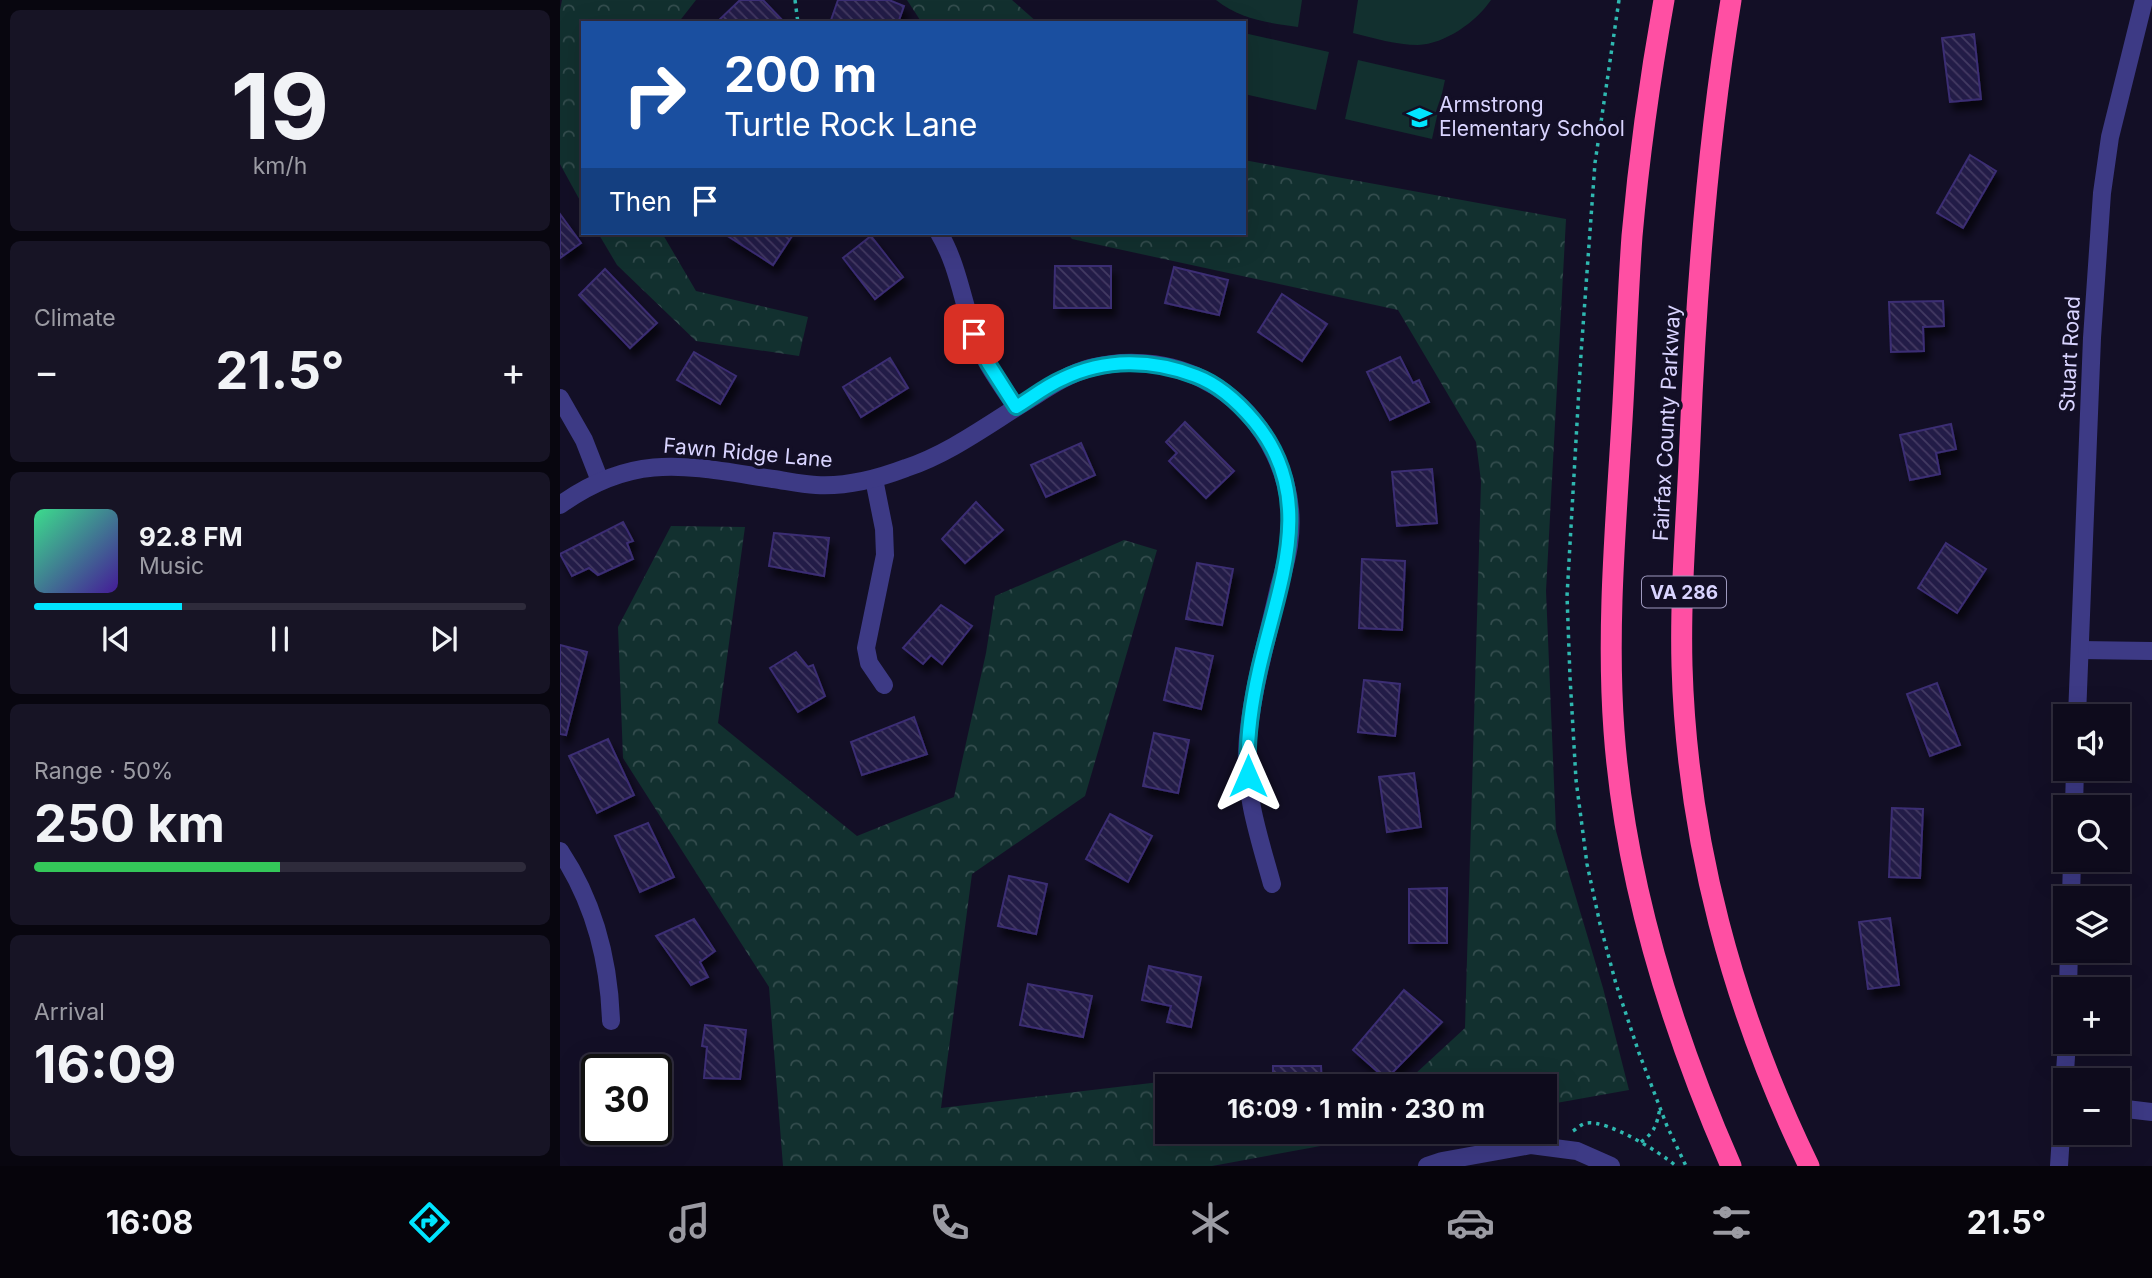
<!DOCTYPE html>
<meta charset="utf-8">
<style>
:root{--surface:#0e0b1c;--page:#171425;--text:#f1f3f6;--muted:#9b9ba3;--line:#2e2b3b;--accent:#00e5ff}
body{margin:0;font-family:Inter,sans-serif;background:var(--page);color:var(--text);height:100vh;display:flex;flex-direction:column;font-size:26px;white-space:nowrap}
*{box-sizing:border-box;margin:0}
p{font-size:23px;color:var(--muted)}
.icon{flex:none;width:38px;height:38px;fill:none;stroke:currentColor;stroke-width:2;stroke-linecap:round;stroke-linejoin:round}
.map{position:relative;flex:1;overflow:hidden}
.panel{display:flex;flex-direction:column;gap:10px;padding:10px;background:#08060f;width:560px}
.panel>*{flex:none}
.guide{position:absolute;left:21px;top:21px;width:665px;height:214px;border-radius:0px;box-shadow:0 7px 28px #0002,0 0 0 2px var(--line);background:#1a4fa0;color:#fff;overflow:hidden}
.fabs{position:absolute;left:1493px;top:704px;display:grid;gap:14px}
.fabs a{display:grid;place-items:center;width:77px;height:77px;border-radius:0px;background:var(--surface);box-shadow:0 7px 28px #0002,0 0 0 2px var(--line);font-size:35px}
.speed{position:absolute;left:21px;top:1054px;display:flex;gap:14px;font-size:35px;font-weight:700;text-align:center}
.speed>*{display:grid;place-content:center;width:91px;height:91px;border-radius:50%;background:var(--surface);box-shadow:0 7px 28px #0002,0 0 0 2px var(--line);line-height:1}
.speed .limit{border:4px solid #111;border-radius:10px;background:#fff;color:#111}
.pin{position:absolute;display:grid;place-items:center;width:60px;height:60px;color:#fff;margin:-30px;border-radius:14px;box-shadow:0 4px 10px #0006}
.me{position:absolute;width:77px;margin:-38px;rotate:0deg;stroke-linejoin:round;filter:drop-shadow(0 0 5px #0008)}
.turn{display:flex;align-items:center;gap:24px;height:147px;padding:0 28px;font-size:32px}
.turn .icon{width:91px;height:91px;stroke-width:2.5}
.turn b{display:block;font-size:49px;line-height:60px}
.then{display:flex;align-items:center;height:66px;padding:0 28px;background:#0003;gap:14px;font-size:26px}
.big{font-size:52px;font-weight:700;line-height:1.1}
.panel .card{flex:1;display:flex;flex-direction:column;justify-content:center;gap:10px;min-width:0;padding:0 24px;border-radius:10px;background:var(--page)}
.panel .dial{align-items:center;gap:0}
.dial b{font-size:91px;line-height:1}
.song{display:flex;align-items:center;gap:21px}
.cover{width:84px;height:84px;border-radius:10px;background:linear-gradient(135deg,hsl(150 70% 55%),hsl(260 70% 35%))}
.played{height:7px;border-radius:4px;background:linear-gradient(90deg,var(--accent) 30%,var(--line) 30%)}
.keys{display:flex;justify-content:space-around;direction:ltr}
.heat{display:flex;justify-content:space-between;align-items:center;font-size:38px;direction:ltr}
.charge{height:10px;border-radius:5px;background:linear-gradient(90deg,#34c759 50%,var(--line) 0)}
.trip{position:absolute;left:595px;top:1074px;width:402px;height:70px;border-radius:0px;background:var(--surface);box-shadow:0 7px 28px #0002,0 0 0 2px var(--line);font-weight:700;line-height:70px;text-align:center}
.dock{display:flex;height:112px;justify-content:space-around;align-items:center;background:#06040b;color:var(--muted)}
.dock .icon{width:49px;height:49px}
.dock .on{color:var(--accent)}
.dock b{font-size:32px;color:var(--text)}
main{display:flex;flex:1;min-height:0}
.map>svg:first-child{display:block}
</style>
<main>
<section class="panel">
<div class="card dial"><b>19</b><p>km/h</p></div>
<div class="card"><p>Climate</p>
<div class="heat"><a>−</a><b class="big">21.5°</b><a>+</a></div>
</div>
<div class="card">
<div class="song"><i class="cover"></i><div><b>92.8 FM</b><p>Music</p></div></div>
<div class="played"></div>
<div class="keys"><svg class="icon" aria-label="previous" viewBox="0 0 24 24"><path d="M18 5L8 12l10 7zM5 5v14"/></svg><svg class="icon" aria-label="pause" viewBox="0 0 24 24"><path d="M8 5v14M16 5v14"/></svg><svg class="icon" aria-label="next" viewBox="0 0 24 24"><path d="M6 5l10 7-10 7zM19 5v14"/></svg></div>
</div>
<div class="card"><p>Range · 50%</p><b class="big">250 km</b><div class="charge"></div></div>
<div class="card"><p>Arrival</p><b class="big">16:09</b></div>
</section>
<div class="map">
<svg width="1592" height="1166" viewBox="0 0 1592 1166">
<defs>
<pattern id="forest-crowns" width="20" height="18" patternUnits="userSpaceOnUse" patternTransform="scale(1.75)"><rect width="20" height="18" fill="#12302f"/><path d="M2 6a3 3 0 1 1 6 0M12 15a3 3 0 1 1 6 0" fill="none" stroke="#344d4e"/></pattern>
<pattern id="building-back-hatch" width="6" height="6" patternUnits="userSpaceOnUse" patternTransform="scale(1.75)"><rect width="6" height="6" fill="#241b47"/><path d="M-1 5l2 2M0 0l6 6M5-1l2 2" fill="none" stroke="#433b63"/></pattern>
<filter id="shadow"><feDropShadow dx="4.5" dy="8" stdDeviation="3.5" flood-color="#0009"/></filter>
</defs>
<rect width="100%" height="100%" fill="#130f26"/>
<!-- green -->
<g fill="#12302f">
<path d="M656,0H742L738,27C708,23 680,19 656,0Z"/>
<path d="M798,0H931C916,22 885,44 858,45C836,45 814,38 793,33Z"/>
<path d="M684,33L769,52L756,110L684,94Z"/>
<path d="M798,60L885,80L872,139L785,119Z"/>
</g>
<!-- forest -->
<g fill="url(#forest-crowns)">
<path d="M2,0H136L118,23H23V206L0,164V10Z"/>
<path d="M347,0H452L478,23H362Z"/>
<path d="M684,160L1006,219L986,591L996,831L1043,988L1069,1090L985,1105V1087H841L905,1028L921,481L916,442L838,310L512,239L507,233H684Z"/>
<path d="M38,233H102L136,291L248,317L239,356L136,341L57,265Z"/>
<path d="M111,526L185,527L158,723L297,836L394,797L426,653L435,596L564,540L597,550L525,796L412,874L381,1108L642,1077L644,1087H607V1132H657L660,1145L721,1132H837L652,1166H223L209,987L63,758L58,627Z"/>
</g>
<!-- building -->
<g fill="url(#building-back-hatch)" stroke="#3b2d73" stroke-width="2" filter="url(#shadow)">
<path d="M180,0H203L225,23H156Z"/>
<path d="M278,0H329L344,6L338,23H270Z"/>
<path d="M1414,34L1421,99L1390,102L1382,38Z"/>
<path d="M1410,155L1436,171L1403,228L1377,213Z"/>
<path d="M0,214L21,243L0,258Z"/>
<path d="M163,233H234L213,265Z"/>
<path d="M311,236L343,277L315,299L283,258Z"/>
<path d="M495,266H551V308H494Z"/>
<path d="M614,267L668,280L659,315L605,303Z"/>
<path d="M45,269L97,323L70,348L19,295Z"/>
<path d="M722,294L767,324L742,361L698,332Z"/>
<path d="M1383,301L1384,326L1363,327L1364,351L1331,352L1329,302Z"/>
<path d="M134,352L176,376L160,404L117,380Z"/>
<path d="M840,357L853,383L859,380L869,402L830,420L807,372Z"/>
<path d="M330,358L348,388L301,417L283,387Z"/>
<path d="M625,422L674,471L646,498L609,461L617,453L606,442Z"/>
<path d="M1391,424L1396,449L1376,453L1380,474L1350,480L1340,435Z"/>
<path d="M521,443L535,475L486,497L471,465Z"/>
<path d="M872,469L877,523L837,526L832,472Z"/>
<path d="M416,502L443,530L405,563L382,539Z"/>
<path d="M63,522L73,541L67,543L73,559L38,575L29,568L12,576L0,554Z"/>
<path d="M214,533L269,538L264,576L209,566Z"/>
<path d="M1386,543L1426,569L1397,613L1358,588Z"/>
<path d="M802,559L845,561L842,630L799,628Z"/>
<path d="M637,563L673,569L662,625L626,619Z"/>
<path d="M381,605L412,626L382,664L371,655L363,664L343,648Z"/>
<path d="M0,645L27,652L6,735L0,734Z"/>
<path d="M616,648L653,656L641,709L604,700Z"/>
<path d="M236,652L248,667L253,665L265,696L238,712L210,668Z"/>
<path d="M804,680L840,684L835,736L798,732Z"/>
<path d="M1377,683L1400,745L1370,756L1347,694Z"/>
<path d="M354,717L367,754L302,775L291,742Z"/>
<path d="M594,733L629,740L618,793L583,786Z"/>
<path d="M48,739L74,795L37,813L9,756Z"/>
<path d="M854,773L861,827L827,832L819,777Z"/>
<path d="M1332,808L1363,809L1360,878L1329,877Z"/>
<path d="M550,814L592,836L568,882L526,859Z"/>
<path d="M88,823L114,877L80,892L55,836Z"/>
<path d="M449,876L487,884L476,934L438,926Z"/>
<path d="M887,888V943H849V889Z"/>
<path d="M1330,918L1339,985L1308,989L1299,922Z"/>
<path d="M134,919L155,951L140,962L148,977L131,985L96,936Z"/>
<path d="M589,966L641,977L631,1027L607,1022L611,1006L582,1000Z"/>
<path d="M468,984L532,996L523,1037L460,1025Z"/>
<path d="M844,990L882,1022L826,1079L793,1050Z"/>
<path d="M145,1025L186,1030L180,1079L144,1078L147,1047L142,1046Z"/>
<path d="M713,1066H761L762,1087H713Z"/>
</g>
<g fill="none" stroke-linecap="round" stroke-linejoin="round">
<!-- path -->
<g stroke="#2fb8b0" stroke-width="3.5" stroke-dasharray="3.5 5" stroke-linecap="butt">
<path d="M235,0L238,23"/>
<path d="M1059,0L1035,163L1021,354L1007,596L1010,677L1016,780L1027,864L1040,924L1056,984L1079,1053L1107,1126L1126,1166"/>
<path d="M1013,1131C1018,1128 1021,1124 1027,1123C1048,1120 1100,1152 1116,1166"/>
<path d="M1081,1142C1095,1132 1097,1124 1100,1108"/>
</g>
<!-- minor -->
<g stroke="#3d3a85" stroke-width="18">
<path d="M379,233C397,263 402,298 413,331C422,359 440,383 456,407"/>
<path d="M0,398L24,440L40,481"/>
<path d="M314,479L324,529L325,555L306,648L309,663L324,685"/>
<path d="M0,505C75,451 128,466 213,479C227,481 241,484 256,485C287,487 317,479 346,468C391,453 430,423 470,399C489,387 508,374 530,368C572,357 618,363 655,386C707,419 738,483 729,545C727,559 723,573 719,587C707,641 690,695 687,751C685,797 700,840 712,884"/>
<path d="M1520,650L1592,651"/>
<path d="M1517,716L1532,338L1542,193L1550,137L1584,0"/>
<path d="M1514,807L1515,768"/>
<path d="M0,851C34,902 49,960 51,1021"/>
<path d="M1511,898L1512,859"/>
<path d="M1508,989L1509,950"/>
<path d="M1558,1108L1592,1112"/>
<path d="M867,1166L882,1161L971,1145L1017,1151L1051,1166"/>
<path d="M1499,1166L1507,1041"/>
</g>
<!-- highway -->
<g stroke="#ff4fa3" stroke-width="21">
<path d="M1104,0C1090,78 1079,157 1072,236C1068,292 1066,347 1063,403C1057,512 1046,622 1054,731C1065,882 1110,1027 1171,1166"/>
<path d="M1171,0C1147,146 1136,292 1130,440C1127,515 1120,591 1122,666C1127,840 1173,1010 1249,1166"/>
</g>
</g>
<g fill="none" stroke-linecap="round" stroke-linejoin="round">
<defs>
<path id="route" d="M414,334L428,363L456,407C471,398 486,386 502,379C545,358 592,359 636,376C660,385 678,402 694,421C759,498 718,585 699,670C691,706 686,740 688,776"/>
</defs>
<!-- route casing -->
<use href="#route" stroke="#0095a6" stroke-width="18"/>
<!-- route -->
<use href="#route" stroke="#00e5ff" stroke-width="12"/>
</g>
<!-- icons -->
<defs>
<symbol id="school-bare" viewBox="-9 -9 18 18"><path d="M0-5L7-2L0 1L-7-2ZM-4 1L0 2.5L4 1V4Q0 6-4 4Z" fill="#00e5ff" stroke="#130f26" stroke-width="2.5" paint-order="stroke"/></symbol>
</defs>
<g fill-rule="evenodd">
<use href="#school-bare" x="842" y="100" width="35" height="35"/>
</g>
<g text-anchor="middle" stroke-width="7" stroke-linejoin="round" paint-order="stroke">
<!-- shield labels -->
<rect fill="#130f26" stroke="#9e99be" stroke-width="2" x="1082" y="576.5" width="84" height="31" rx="5"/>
<g font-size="19" font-weight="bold" fill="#d9d4ff">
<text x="1124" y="599">VA 286</text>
</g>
<!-- poi labels -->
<g font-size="21" fill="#d9d4ff" stroke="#130f26" text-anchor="start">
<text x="879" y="112">Armstrong<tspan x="879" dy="24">Elementary School</tspan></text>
</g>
<!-- street labels -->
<g font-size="21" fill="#d9d4ff" stroke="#130f26">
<text transform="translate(1510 354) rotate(-87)" y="7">Stuart Road</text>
<text transform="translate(1107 423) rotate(-87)" y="7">Fairfax County Parkway</text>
<text transform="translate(188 453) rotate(5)" y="7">Fawn Ridge Lane</text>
</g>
</g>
</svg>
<div class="fabs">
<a><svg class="icon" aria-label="sound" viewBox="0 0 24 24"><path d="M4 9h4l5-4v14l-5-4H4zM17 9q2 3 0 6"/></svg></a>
<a><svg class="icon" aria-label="search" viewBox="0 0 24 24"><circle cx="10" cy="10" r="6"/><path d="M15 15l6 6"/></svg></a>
<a><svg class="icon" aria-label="layers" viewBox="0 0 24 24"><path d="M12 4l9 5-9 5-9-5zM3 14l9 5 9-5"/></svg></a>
<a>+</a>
<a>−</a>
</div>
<div class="speed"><div class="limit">30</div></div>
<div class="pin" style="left:414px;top:334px;background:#d93025"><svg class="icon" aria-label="arrive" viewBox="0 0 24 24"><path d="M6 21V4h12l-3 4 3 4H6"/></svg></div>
<svg class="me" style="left:688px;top:776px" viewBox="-20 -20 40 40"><path d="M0-17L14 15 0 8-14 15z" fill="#00e5ff" stroke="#fff" stroke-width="4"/></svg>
<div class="trip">16:09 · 1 min · 230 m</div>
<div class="guide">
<div class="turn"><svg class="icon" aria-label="right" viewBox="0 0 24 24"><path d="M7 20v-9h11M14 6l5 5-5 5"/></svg><div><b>200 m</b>Turtle Rock Lane</div></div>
<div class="then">Then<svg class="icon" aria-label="arrive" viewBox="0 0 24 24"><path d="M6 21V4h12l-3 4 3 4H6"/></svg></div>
</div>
</div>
</main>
<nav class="dock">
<b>16:08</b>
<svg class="icon on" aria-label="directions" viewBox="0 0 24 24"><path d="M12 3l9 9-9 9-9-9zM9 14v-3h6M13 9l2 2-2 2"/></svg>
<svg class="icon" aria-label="music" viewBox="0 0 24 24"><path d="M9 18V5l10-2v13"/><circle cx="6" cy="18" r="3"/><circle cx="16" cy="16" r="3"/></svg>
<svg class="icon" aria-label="phone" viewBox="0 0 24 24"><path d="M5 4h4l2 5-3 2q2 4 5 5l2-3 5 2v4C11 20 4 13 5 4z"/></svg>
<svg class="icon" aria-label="climate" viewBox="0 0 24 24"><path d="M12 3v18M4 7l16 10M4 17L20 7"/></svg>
<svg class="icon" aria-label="car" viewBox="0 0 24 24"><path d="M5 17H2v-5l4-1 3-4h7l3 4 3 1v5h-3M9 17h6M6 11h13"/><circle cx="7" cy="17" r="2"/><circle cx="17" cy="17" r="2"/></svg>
<svg class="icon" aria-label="filters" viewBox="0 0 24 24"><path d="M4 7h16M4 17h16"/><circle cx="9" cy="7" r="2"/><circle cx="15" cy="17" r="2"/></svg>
<b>21.5°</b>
</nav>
